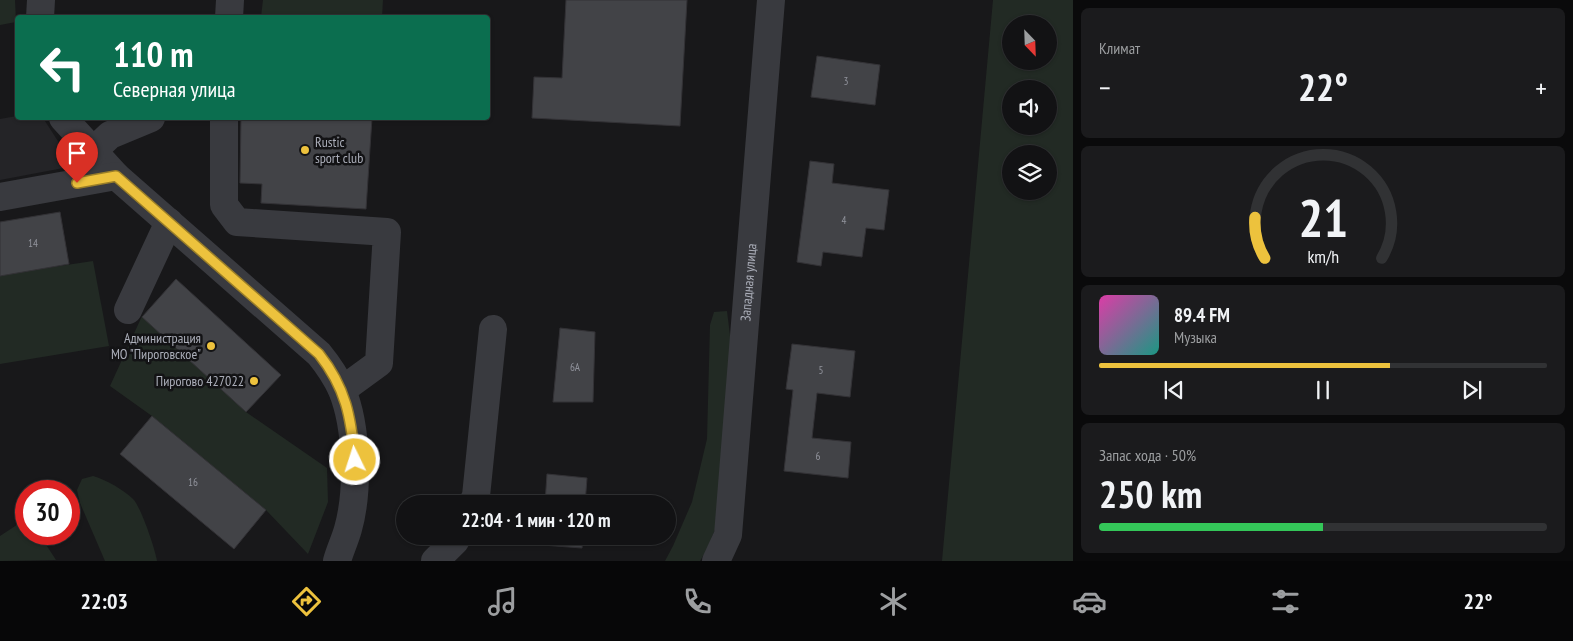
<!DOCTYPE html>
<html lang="ru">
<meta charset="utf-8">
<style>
:root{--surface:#121214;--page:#1b1b1d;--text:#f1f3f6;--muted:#9c9ea0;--line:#313234;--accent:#edc23d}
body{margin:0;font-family:"PT Sans Narrow",sans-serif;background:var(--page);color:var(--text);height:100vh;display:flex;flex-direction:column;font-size:19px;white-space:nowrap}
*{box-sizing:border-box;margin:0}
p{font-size:16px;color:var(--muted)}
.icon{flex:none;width:28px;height:28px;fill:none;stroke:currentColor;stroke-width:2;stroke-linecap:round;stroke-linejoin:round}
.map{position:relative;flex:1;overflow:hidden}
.panel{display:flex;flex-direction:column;gap:8px;padding:8px;background:#0a0a0b;width:500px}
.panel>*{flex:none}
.banner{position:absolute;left:15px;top:15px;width:475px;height:105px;border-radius:5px;box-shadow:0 1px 4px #0004,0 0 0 1px var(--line);background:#0b6e4f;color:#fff;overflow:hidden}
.needle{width:32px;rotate:157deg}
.buttons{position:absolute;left:1002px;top:15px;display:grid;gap:10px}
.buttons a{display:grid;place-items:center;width:55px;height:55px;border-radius:50%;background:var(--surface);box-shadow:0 1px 4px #0004,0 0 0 1px var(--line);font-size:25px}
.speed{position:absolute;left:15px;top:480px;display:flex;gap:10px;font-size:25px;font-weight:700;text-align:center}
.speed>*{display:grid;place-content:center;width:65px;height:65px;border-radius:50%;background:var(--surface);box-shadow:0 1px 4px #0004,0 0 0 1px var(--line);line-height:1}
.speed .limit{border:8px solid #d22;background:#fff;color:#111}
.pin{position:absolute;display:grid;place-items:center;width:42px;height:42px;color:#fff;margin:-51px -21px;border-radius:50% 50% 50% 0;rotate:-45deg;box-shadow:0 0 5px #0007}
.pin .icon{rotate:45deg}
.me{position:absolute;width:55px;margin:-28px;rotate:356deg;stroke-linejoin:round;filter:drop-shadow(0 0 4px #0008)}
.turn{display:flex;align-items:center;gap:18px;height:105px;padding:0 15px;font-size:22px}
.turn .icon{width:65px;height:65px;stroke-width:2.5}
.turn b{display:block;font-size:35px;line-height:42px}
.big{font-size:38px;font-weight:600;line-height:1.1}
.panel .card{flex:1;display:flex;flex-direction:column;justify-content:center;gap:8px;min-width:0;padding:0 18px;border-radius:8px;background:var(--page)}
.panel .dial{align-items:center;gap:0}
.dial svg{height:130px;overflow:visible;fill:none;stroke:var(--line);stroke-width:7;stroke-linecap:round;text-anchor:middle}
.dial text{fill:var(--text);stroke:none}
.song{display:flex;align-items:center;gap:15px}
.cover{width:60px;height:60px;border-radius:8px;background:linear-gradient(135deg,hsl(320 70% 55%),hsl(170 70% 35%))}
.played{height:5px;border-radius:2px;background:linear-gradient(90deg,var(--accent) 65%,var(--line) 65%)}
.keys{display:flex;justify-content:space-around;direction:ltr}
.heat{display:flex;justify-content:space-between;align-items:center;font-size:28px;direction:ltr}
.charge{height:8px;border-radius:4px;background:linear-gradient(90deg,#34c759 50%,var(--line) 0)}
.trip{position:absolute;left:396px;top:495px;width:280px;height:50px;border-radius:25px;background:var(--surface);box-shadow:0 1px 4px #0004,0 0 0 1px var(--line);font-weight:600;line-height:50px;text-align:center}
.tabs{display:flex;height:80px;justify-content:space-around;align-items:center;background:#070708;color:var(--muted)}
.tabs .icon{width:35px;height:35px}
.tabs .active{color:var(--accent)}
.tabs b{font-size:22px;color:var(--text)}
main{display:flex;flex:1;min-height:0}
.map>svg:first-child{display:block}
</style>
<main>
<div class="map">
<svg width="1073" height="561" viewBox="0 0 1073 561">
<rect width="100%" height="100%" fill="#18181a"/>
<!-- built -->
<path fill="#242427" d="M17,116L18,118H43L74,166L0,180V119Z"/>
<!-- green -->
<g fill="#222a24" fill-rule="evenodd">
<path d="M0,0H15L16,22L0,25Z"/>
<path d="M263,0H383L382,17H261Z"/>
<path d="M993,0H1073V561H942ZM1011,24H1049V61H1011ZM1011,89H1049V126H1011ZM1011,154H1049V191H1011Z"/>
<path d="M93,261L109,346L0,364V275Z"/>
<path d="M727,311L734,368L716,527L707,549L700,561H665L673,546L692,502L707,439L710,325L714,312Z"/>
<path d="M142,316L246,412L327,468L328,502L308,554L266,510L152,416L110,386Z"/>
<path d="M93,476C107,480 122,489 133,499C141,507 155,549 157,561H105L80,503L77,490L82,479Z"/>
<path d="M26,519V534H39L56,560L0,561V536Z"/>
</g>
<!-- building -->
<g fill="#424347" stroke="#333236">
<path d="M566,0H687L680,126L532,118L534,77L562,78Z"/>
<path d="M817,56L880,65L875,105L811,97Z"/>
<path d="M241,118H372L366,209L261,203L262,184L240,183Z"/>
<path d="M810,161L834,164L832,183L889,190L884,230L866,228L862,257L823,252L821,266L797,262Z"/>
<path d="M60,212L69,264L0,276V222Z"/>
<path d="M176,279L281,375L246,412L142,317Z"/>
<path d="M560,328L595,332L593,402H553Z"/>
<path d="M792,344L855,351L850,397L817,393L812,438L851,442L848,478L784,471L793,390L786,389Z"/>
<path d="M152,416L266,510L234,549L120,454Z"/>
<path d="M547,474L587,478L585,504H545Z"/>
<path d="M543,536H583L582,548L542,545Z"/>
</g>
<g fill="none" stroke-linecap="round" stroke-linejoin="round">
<!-- minor -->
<g stroke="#393a3f" stroke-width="28">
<path d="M40,18L41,0"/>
<path d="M229,18L230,0"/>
<path d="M63,118L116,176L319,354C328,365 336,377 342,390C357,427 359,490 348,529C345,540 340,550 337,561"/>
<path d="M224,118V205L237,222L387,232L379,363L342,390"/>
<path d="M93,151L110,135L151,118"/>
<path d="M0,197L116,176"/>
<path d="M128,310L169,222"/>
<path d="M472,504L476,496L493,329"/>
<path d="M435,561L455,541L458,536"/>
<path id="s1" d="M716,561L728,535L771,0"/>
</g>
</g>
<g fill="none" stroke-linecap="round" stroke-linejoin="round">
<defs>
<path id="route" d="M77,183L116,176L319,354C346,388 351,417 355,460"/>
</defs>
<!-- route casing -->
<use href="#route" stroke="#9a7e28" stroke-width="12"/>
<!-- route -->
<use href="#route" stroke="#edc23d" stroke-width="9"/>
</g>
<!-- markers -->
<g fill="#edc23d" stroke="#131315" stroke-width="2">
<circle cx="305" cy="150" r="5"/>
<circle cx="211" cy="346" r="5"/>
<circle cx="254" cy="381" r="5"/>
</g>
<g text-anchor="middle" stroke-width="5" stroke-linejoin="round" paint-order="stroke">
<!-- number labels -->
<g font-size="11" fill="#91939c">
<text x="846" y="85">3</text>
<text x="844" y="224">4</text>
<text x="33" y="247">14</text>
<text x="575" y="371">6А</text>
<text x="821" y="374">5</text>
<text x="818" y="460">6</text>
<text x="193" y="486">16</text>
</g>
<!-- poi labels -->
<g font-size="14" fill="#abaeb9" stroke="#131315" text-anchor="end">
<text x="315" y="147" text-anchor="start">Rustic<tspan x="315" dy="16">sport club</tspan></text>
<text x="201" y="343">Администрация<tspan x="201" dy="16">МО "Пироговское"</tspan></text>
<text x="244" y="386">Пирогово 427022</text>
</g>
<!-- street labels -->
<g font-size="14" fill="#abaeb9" stroke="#131315">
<text dy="5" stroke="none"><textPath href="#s1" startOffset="282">Западная улица</textPath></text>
</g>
</g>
</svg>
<div class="buttons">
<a><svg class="needle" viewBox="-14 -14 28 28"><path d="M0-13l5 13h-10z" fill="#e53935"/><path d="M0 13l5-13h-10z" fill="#9c9ea0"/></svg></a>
<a><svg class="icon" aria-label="sound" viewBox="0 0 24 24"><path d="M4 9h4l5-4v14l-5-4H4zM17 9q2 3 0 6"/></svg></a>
<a><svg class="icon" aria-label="layers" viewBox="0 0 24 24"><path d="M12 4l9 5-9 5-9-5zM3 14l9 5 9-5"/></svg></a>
</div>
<div class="speed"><div class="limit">30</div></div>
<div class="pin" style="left:77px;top:183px;background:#d93025"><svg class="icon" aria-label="arrive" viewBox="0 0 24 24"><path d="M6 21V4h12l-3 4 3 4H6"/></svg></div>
<svg class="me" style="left:355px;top:460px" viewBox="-20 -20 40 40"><circle r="17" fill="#edc23d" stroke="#fff" stroke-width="3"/><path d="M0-11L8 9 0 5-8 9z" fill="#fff"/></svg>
<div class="trip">22:04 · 1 мин · 120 m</div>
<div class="banner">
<div class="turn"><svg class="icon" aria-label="left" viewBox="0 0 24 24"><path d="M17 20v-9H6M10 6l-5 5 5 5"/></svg><div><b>110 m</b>Северная улица</div></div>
</div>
</div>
<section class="panel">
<div class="card"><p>Климат</p>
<div class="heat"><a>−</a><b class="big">22°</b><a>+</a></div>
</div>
<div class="card dial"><svg viewBox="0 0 100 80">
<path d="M14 69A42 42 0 1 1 86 69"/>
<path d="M14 69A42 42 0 0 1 8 44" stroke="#edc23d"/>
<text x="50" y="56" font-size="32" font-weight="700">21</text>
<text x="50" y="72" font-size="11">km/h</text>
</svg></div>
<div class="card">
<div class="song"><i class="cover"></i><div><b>89.4 FM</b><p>Музыка</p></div></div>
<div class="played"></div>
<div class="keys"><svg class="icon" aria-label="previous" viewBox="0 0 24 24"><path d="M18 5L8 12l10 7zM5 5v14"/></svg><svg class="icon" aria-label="pause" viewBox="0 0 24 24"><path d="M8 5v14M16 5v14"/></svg><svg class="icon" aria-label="next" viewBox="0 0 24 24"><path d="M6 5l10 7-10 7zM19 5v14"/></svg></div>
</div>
<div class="card"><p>Запас хода · 50%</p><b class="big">250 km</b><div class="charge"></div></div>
</section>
</main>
<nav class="tabs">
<b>22:03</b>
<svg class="icon active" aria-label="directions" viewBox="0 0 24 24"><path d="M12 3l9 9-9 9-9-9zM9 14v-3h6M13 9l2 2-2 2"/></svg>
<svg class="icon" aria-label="music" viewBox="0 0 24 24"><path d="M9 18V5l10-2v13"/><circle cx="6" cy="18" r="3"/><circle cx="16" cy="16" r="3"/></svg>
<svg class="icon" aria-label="phone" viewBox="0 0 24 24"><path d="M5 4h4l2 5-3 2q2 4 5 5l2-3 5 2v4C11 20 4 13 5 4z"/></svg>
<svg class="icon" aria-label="climate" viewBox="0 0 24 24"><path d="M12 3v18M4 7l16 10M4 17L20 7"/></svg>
<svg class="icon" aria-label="car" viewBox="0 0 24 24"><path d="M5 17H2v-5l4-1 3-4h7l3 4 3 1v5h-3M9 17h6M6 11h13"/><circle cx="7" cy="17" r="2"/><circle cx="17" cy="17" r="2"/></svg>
<svg class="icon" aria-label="filters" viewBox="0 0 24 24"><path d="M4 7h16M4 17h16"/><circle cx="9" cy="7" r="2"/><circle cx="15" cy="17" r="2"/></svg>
<b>22°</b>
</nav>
